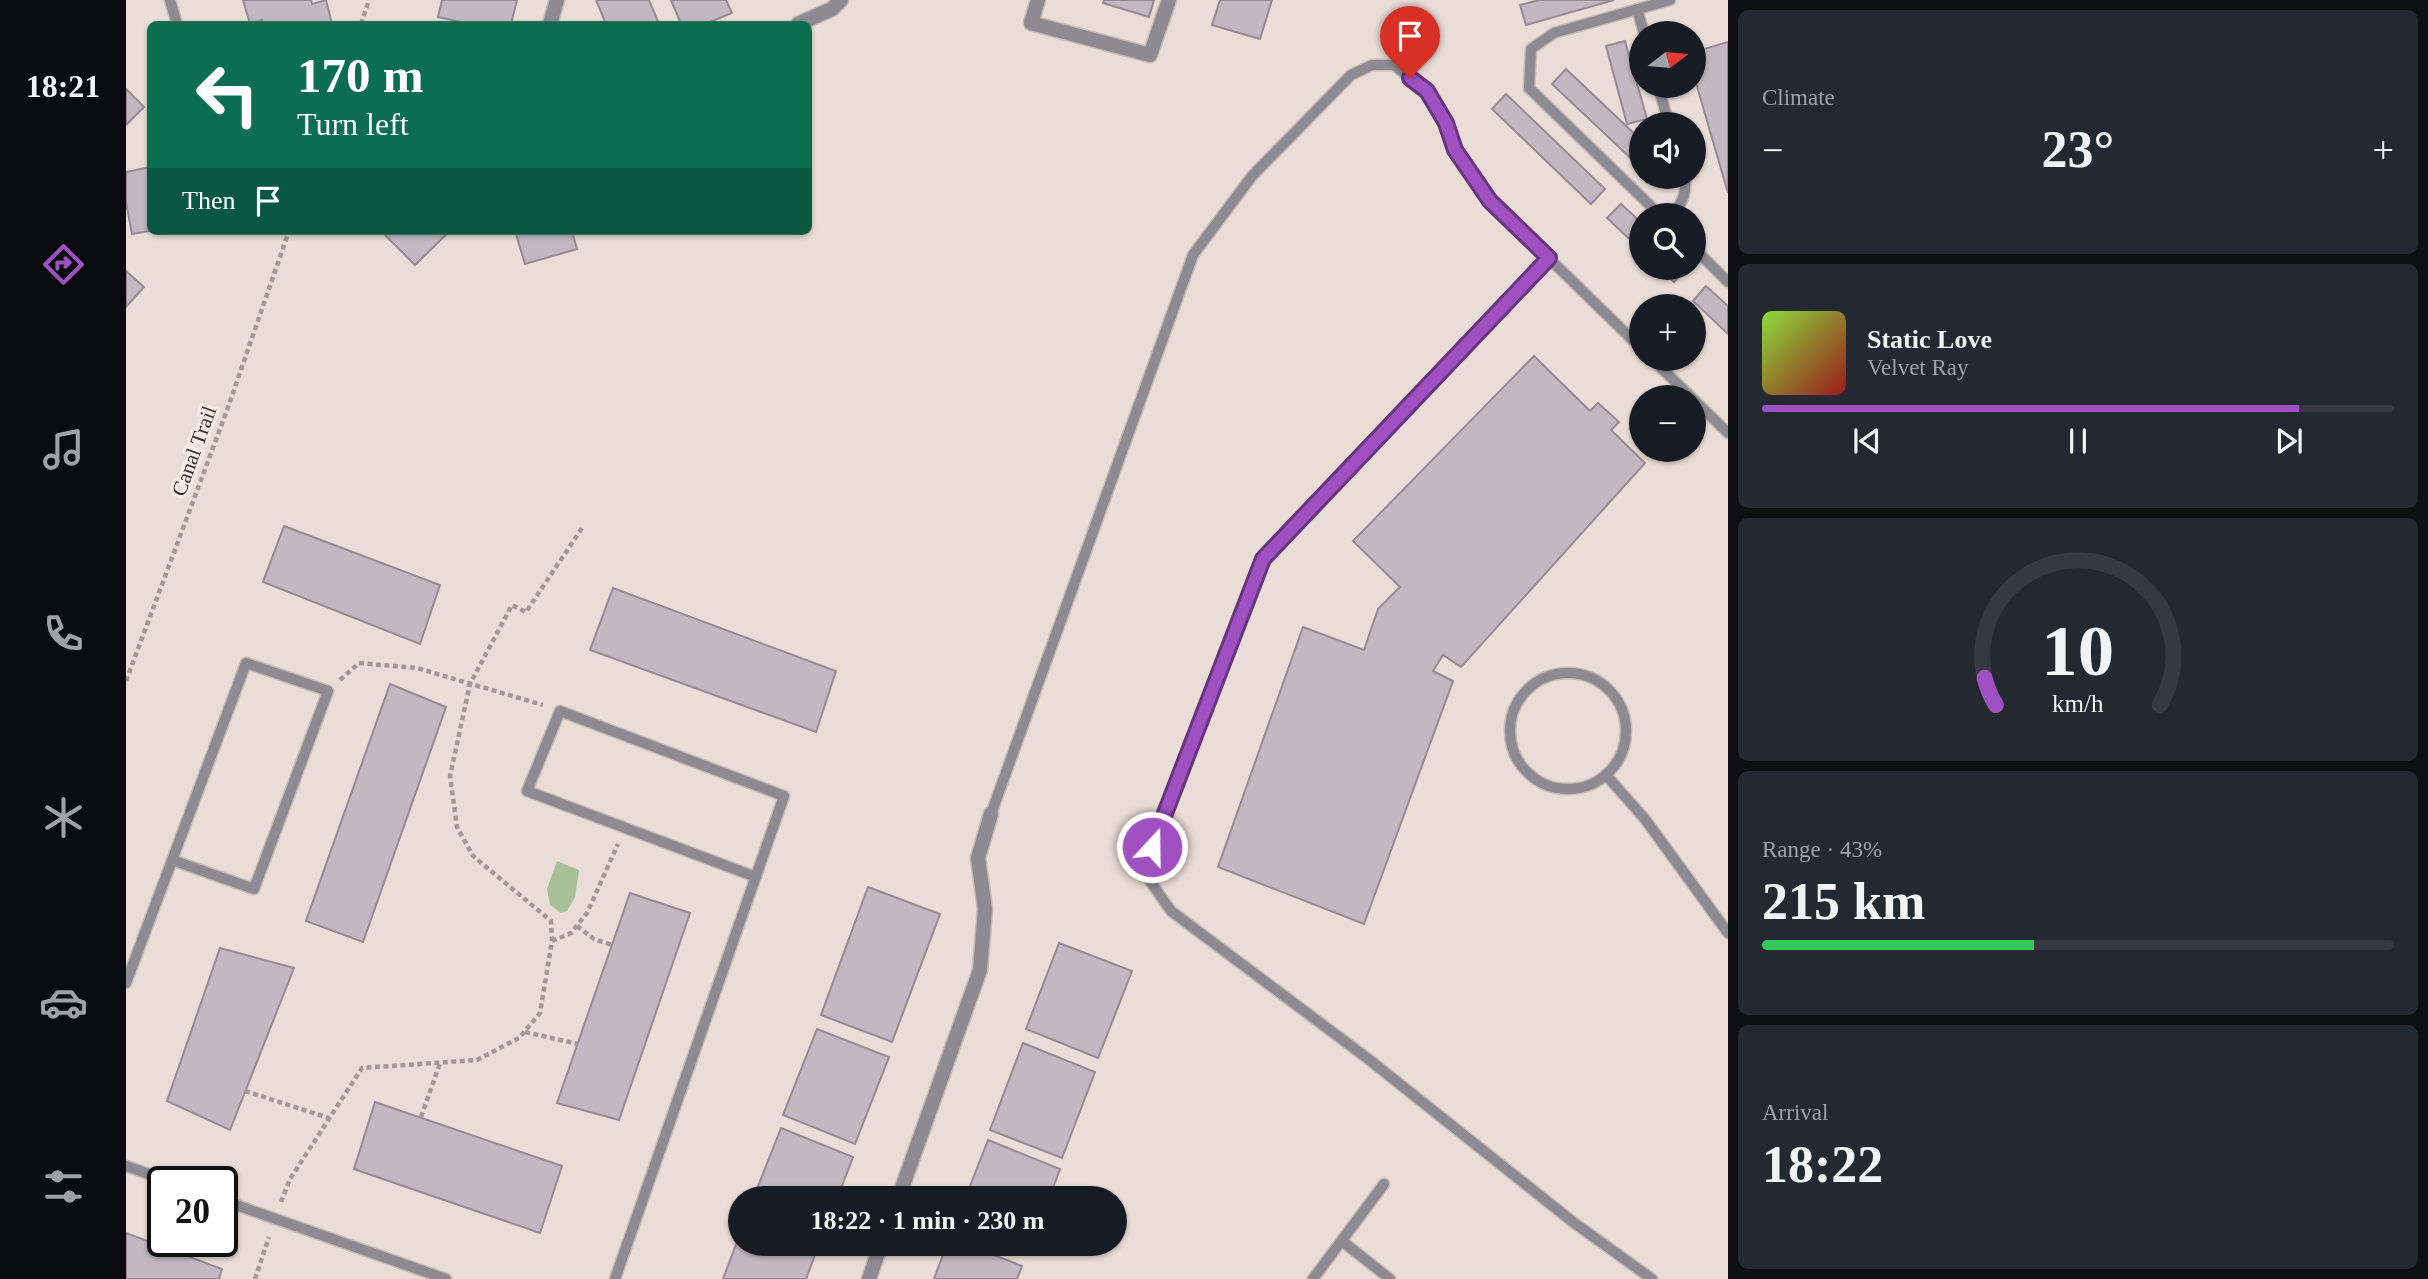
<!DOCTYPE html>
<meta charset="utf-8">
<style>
:root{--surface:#171b24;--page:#242831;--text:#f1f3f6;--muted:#9ea1a6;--line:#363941;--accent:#9f51c2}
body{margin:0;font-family:"Times New Roman",serif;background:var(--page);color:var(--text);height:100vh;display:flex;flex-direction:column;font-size:26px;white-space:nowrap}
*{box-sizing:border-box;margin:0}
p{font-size:23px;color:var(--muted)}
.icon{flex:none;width:38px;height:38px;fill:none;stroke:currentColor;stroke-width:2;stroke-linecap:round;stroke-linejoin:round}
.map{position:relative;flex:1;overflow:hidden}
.side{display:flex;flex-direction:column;gap:10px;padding:10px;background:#0d0f14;width:700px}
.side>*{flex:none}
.guide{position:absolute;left:21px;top:21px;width:665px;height:214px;border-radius:10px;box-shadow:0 2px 5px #0004;background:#0b6e4f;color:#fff;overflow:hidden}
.needle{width:46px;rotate:74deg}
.controls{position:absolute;left:1503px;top:21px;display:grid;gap:14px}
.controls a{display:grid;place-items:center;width:77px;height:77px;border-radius:50%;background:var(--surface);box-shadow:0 2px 5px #0004;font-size:35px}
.speed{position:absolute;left:21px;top:1166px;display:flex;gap:14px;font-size:35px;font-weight:700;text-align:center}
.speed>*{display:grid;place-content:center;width:91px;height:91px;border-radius:50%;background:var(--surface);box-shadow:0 2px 5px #0004;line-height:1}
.speed .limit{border:4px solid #111;border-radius:10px;background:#fff;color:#111}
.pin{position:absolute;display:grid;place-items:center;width:60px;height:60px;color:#fff;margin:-72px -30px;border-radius:50% 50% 50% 0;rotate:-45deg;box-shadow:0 0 7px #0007}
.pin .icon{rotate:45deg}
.me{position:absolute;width:77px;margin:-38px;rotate:21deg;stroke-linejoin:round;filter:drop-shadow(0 0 5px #0008)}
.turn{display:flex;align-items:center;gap:24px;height:147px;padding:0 35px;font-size:32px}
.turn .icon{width:91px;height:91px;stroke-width:2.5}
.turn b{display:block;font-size:49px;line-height:60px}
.then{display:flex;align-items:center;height:66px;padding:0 35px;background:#0003;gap:14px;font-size:26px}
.big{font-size:52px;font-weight:800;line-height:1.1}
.side .card{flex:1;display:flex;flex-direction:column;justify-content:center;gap:10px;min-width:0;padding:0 24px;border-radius:10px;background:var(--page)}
.side .dial{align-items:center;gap:0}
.dial svg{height:182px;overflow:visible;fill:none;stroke:var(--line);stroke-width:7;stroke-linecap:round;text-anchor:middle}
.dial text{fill:var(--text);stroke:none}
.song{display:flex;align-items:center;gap:21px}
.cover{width:84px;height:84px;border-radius:10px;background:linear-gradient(135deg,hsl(90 70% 55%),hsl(0 70% 35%))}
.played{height:7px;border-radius:4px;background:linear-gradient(90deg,var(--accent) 85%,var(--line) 85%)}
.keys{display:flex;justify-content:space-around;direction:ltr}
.heat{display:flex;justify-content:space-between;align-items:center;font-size:38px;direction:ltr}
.charge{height:10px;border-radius:5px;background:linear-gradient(90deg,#34c759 43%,var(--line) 0)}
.trip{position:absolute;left:602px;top:1186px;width:399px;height:70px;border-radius:35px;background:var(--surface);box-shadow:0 2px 5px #0004;font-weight:800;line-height:70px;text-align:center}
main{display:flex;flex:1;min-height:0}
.tab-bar{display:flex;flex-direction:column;width:126px;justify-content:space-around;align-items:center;background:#090b0e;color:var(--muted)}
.tab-bar .icon{width:49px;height:49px}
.tab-bar .on{color:var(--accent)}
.tab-bar b{font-size:32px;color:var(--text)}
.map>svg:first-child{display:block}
</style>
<main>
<nav class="tab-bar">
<b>18:21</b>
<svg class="icon on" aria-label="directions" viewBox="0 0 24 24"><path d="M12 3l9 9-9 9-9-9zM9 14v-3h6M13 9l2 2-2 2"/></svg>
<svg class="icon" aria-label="music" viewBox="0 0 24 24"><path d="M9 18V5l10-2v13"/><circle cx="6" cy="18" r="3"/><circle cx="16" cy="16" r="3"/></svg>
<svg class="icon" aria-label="phone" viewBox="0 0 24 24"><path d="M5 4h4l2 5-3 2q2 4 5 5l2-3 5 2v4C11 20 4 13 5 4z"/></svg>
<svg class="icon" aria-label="climate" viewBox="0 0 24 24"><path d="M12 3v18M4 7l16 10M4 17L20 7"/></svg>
<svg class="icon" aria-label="car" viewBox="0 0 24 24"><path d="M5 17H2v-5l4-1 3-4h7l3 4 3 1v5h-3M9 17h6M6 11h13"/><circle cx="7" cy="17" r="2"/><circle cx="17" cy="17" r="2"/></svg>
<svg class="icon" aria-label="filters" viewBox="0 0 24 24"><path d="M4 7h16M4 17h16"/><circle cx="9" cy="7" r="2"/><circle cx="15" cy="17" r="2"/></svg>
</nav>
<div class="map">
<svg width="1602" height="1279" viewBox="0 0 1602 1279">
<rect width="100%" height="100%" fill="#eadcd6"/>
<!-- green -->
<path fill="#a8c097" d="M431,861L453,870L449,897L441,911L435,913L424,905L421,889Z"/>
<!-- building -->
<g fill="#c3b8c1" stroke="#968b94" stroke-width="2">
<path d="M117,0H185L186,4L200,0L206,24H137L136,20L124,24Z"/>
<path d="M316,0H391L385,24H343L312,17Z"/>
<path d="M470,0H523L533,24H480Z"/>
<path d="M545,0H600L606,13L579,24H555Z"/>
<path d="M978,0H1028L1023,17L977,3Z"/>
<path d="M1094,0H1146L1134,39L1086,25Z"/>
<path d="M1413,0H1488L1400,25L1394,5Z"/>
<path d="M1499,41L1521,119L1501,124L1480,46Z"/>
<path d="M1602,42V193L1568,76V52Z"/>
<path d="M1440,69L1516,141V169L1426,84Z"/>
<path d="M0,89L18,107L0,125Z"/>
<path d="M1380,94L1479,189L1465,204L1366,109Z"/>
<path d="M24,167V231L6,234L0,202V172Z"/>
<path d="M1495,204L1516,223V251L1481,218Z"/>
<path d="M255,231H324L289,265Z"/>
<path d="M389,231H446L451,249L399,264Z"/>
<path d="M1533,268H1561L1548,282Z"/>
<path d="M0,271L18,287L0,307Z"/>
<path d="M1580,286L1602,306V334L1567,301Z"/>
<path d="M1408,356L1464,411L1472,403L1493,422L1485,430L1519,463L1335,667L1317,655L1307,671L1327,681L1238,924L1092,867L1177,627L1238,650L1252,609L1274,587L1227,541Z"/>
<path d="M158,526L314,585L294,644L137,582Z"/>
<path d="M487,588L710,671L690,732L464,650Z"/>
<path d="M264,684L320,707L237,942L180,921Z"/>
<path d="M742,887L814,914L766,1042L695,1015Z"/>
<path d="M504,893L564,913L493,1120L431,1103Z"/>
<path d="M933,943L1006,971L972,1058L900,1029Z"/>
<path d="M94,948L168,968L104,1130L41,1101Z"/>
<path d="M691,1029L763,1057L729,1144L657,1115Z"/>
<path d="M897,1043L969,1072L936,1158L864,1130Z"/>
<path d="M249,1102L436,1166L414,1233L228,1169Z"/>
<path d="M655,1128L727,1157L711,1199H627Z"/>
<path d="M862,1140L934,1169L923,1199H839Z"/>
<path d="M0,1233L96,1269L93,1279H0Z"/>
<path d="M614,1234V1244H662L689,1255L680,1279H597Z"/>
<path d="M821,1244H840L896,1266L891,1279H808Z"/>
<path d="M872,1244H905L901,1255Z"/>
</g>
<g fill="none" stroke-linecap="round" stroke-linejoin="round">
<defs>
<g id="lane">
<path d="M44,0L51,24"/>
<path d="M1511,9L1518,33"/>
<path d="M1532,86L1543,124"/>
<path d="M1534,215L1403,88L1405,49L1428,33L1544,0"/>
<path d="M1546,215C1556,204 1562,192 1558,177"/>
<path d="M1568,248L1602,282"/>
<path d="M1423,258L1137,559L1026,847L1024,881L1045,911L1241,1058L1447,1222L1526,1279"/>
<path d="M1526,359L1565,397"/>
<path d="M1568,400L1602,433"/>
<circle cx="1442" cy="731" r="58"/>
<path d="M1480,775L1519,819L1602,933"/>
<path d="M865,814L1067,255L1126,176L1225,75L1246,65H1268L1301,91L1320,123L1329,150L1364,201L1516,349"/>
<path d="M0,983L120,663L202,691L128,889L46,860"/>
<path d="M0,1166L43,1181"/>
<path d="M96,1200L320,1279"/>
<path d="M1216,1241L1264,1279"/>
<path d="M489,1279L658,796L434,711L401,791L630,877"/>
<path d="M1187,1279L1258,1184"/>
</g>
<g id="street">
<path d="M912,0L905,23L1024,55L1043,0"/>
<path d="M424,24L431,0"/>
<path d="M672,24L706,9L715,0"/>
<path d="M772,1199L854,970L859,909L852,858L865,814"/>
<path d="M743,1279L755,1244"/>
</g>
</defs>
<!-- lane casing -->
<use href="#lane" stroke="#c6bab5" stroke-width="13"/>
<!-- street casing -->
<use href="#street" stroke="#c6bab5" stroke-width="17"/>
<!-- path -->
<g stroke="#a39994" stroke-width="4.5" stroke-dasharray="5 3.5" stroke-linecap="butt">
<path d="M235,24L243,0"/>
<path d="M214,680L233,663L291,668L417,705"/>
<path d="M0,681L100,413L163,231"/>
<path d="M451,926L468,939L486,945"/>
<path d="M426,941L445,933L461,913L492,844"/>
<path d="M399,1032L452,1044"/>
<path d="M119,1091L203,1118"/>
<path d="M295,1117L314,1063"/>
<path d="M155,1202L164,1179L236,1068L351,1060L393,1038L414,1013L426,941L425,921L347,856L331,827L324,776L344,684L386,605L400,612L456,528"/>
<path d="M129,1279L143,1237"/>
</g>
<!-- lane -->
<use href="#lane" stroke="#8d8b91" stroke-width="10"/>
<!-- street -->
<use href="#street" stroke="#8d8b91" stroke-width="14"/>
</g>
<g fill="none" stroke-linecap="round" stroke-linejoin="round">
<defs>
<path id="route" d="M1026,847L1137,559L1423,258L1364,201L1329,150L1320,123L1301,91L1284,78"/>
</defs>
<!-- route casing -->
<use href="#route" stroke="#67357e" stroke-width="18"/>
<!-- route -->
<use href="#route" stroke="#9f51c2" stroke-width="12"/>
</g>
<g text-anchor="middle" stroke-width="7" stroke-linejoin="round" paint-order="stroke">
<!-- street labels -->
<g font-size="21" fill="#36312f" stroke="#f7e9e3">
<text transform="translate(68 451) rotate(-70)" y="7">Canal Trail</text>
</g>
</g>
</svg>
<div class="controls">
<a><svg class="needle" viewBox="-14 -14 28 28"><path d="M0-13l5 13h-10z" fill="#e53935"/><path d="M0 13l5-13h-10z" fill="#9ea1a6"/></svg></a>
<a><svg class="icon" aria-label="sound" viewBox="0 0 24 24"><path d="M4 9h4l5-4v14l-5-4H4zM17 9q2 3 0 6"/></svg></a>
<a><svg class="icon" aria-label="search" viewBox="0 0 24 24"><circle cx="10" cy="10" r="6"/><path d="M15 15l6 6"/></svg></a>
<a>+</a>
<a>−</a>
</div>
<div class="speed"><div class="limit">20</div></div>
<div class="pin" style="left:1284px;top:78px;background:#d93025"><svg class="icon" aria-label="arrive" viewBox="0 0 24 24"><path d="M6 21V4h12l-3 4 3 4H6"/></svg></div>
<svg class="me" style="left:1026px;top:847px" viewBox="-20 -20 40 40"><circle r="17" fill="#9f51c2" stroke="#fff" stroke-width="3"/><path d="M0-11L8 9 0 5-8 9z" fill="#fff"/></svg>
<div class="trip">18:22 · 1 min · 230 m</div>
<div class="guide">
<div class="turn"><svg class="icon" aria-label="left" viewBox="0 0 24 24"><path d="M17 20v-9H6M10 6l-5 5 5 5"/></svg><div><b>170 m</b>Turn left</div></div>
<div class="then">Then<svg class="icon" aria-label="arrive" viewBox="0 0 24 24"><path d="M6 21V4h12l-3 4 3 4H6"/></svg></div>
</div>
</div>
<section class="side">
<div class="card"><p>Climate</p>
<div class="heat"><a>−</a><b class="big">23°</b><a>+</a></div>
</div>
<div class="card">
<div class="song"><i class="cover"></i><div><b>Static Love</b><p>Velvet Ray</p></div></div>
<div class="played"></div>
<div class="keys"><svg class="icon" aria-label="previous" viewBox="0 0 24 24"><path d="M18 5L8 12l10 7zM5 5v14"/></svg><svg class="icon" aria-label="pause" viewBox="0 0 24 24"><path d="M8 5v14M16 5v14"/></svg><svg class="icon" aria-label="next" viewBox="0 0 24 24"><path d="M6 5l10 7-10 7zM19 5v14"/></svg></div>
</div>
<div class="card dial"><svg viewBox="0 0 100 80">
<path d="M14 69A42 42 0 1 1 86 69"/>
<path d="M14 69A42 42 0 0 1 9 57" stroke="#9f51c2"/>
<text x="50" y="56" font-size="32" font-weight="700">10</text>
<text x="50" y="72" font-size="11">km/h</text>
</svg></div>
<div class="card"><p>Range · 43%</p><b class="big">215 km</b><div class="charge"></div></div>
<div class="card"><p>Arrival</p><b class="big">18:22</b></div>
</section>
</main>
